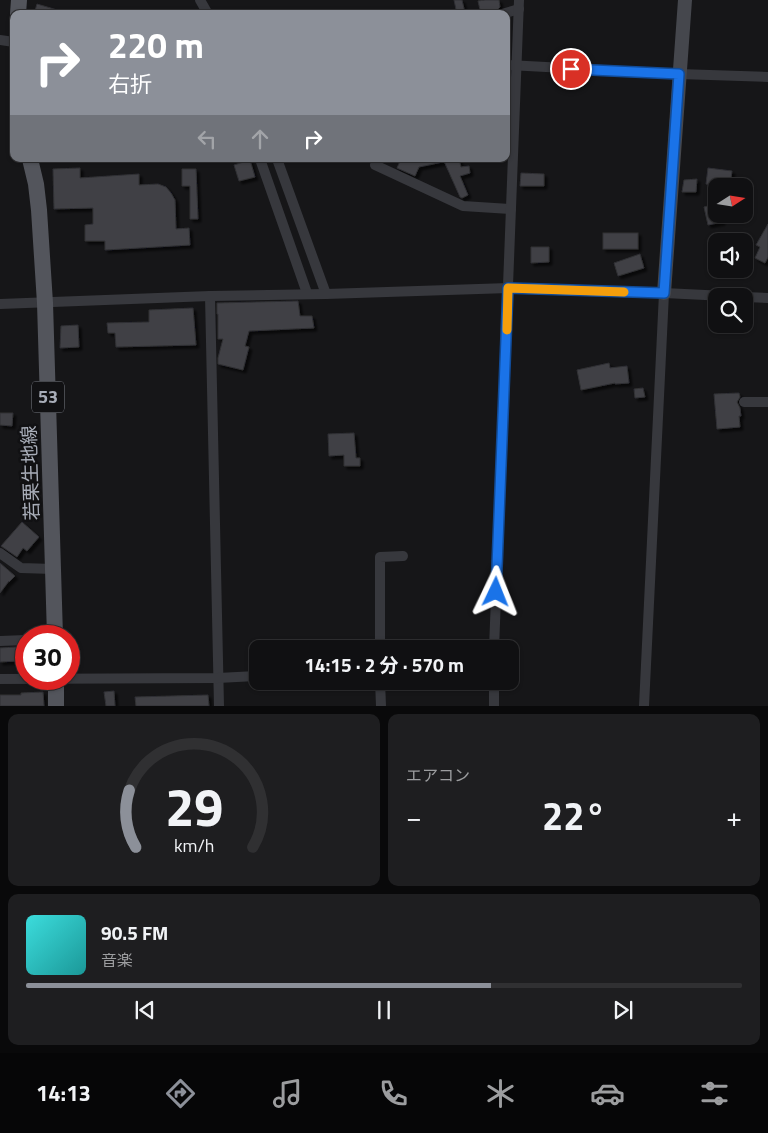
<!DOCTYPE html>
<html lang="ja">
<meta charset="utf-8">
<style>
:root{--surface:#101012;--page:#1e1e20;--text:#f1f3f6;--muted:#9c9d9f;--line:#303032;--accent:#8c9099}
body{margin:0;font-family:"Titillium Web","Noto Sans JP",sans-serif;background:var(--page);color:var(--text);height:100vh;display:flex;flex-direction:column;font-size:19px;white-space:nowrap}
*{box-sizing:border-box;margin:0}
p{font-size:16px;color:var(--muted)}
.icon{flex:none;width:28px;height:28px;fill:none;stroke:currentColor;stroke-width:2;stroke-linecap:round;stroke-linejoin:round}
.map{position:relative;height:706px;overflow:hidden}
.details{display:flex;flex-direction:column;gap:8px;padding:8px;background:#09090a;flex:1}
.details>*{flex:none}
.top-card{position:absolute;left:10px;top:10px;width:500px;height:152px;border-radius:10px;box-shadow:0 1px 4px #0004,0 0 0 1px var(--line);background:#8c9099;color:#fff;overflow:hidden}
.needle{width:32px;rotate:78deg}
.controls{position:absolute;left:708px;top:178px;display:grid;gap:10px}
.controls a{display:grid;place-items:center;width:45px;height:45px;border-radius:10px;background:var(--surface);box-shadow:0 1px 4px #0004,0 0 0 1px var(--line);font-size:25px}
.speed{position:absolute;left:15px;top:625px;display:flex;gap:10px;font-size:25px;font-weight:700;text-align:center}
.speed>*{display:grid;place-content:center;width:65px;height:65px;border-radius:50%;background:var(--surface);box-shadow:0 1px 4px #0004,0 0 0 1px var(--line);line-height:1}
.speed .limit{border:8px solid #d22;background:#fff;color:#111}
.pin{position:absolute;display:grid;place-items:center;width:42px;height:42px;color:#fff;margin:-21px;border:2px solid #fff;border-radius:50%;box-shadow:0 1px 5px #0007}
.me{position:absolute;width:55px;margin:-28px;rotate:2deg;stroke-linejoin:round;filter:drop-shadow(0 0 4px #0008)}
.turn{display:flex;align-items:center;gap:18px;height:105px;padding:0 15px;font-size:22px}
.turn .icon{width:65px;height:65px;stroke-width:2.5}
.turn b{display:block;font-size:35px;line-height:42px}
.lanes{display:flex;align-items:center;height:48px;padding:0 15px;background:#0003;justify-content:center;gap:25px;direction:ltr}
.lanes .off{opacity:.35}
.big{font-size:38px;font-weight:700;line-height:1.1}
.details .card{flex:1;display:flex;flex-direction:column;justify-content:center;gap:8px;min-width:0;padding:0 18px;border-radius:10px;background:var(--page)}
.details .dial{align-items:center;gap:0}
.dial svg{height:130px;overflow:visible;fill:none;stroke:var(--line);stroke-width:7;stroke-linecap:round;text-anchor:middle}
.dial text{fill:var(--text);stroke:none}
.song{display:flex;align-items:center;gap:15px}
.cover{width:60px;height:60px;border-radius:8px;background:linear-gradient(135deg,hsl(180 70% 55%),hsl(180 70% 35%))}
.played{height:5px;border-radius:2px;background:linear-gradient(90deg,var(--accent) 65%,var(--line) 65%)}
.keys{display:flex;justify-content:space-around;direction:ltr}
.heat{display:flex;justify-content:space-between;align-items:center;font-size:28px;direction:ltr}
.details .tiles{flex:1;display:grid;gap:8px;grid-template-columns:1fr 1fr}
.card:last-child{grid-column:span 2}
.trip{position:absolute;left:249px;top:640px;width:270px;height:50px;border-radius:10px;background:var(--surface);box-shadow:0 1px 4px #0004,0 0 0 1px var(--line);font-weight:700;line-height:50px;text-align:center}
.menu{display:flex;height:80px;justify-content:space-around;align-items:center;background:#060607;color:var(--muted)}
.menu .icon{width:35px;height:35px}
.menu .on{color:var(--accent)}
.menu b{font-size:22px;color:var(--text)}
.map>svg:first-child{display:block}
</style>
<div class="map">
<svg width="768" height="706" viewBox="0 0 768 706">
<defs>
<filter id="shadow"><feDropShadow dx="3" dy="3" stdDeviation="1" flood-color="#0009"/></filter>
</defs>
<rect width="100%" height="100%" fill="#161618"/>
<!-- building -->
<g fill="#404145" stroke="#303034" filter="url(#shadow)">
<path d="M454,0H462L465,13L457,14Z"/>
<path d="M485,0H499L500,7L496,11L481,14L478,1Z"/>
<path d="M37,4L64,12V14H34Z"/>
<path d="M401,159H459L461,167L469,166L470,173L460,176L468,195L462,198L460,197L443,159V162L419,167L415,176L397,168Z"/>
<path d="M250,160L255,177L239,181L234,165Z"/>
<path d="M80,168V178L139,174V185L158,184L166,187L171,193L175,200L176,229L189,228L190,245L105,250V241H85V225L93,224V208L54,209L53,169Z"/>
<path d="M708,168L732,171L730,186H715L706,184Z"/>
<path d="M182,169H196L198,219H190V186H182Z"/>
<path d="M521,173L544,174V186H520Z"/>
<path d="M697,179L696,192H682L684,180Z"/>
<path d="M716,204V214H722V222L708,225L704,207Z"/>
<path d="M768,224V257L765,263L755,258L760,247L756,245Z"/>
<rect x="603" y="233" width="35" height="16"/>
<path d="M531,247H549V262L531,263Z"/>
<path d="M640,254L644,268L618,276L614,263Z"/>
<path d="M298,301L300,316H312L314,328L249,331L245,346L249,347L243,370L218,364V358L223,339H218V314H217V303Z"/>
<path d="M193,308L196,345L116,347L115,333H108L107,323L149,322V310Z"/>
<path d="M78,325L79,347L60,348L61,326Z"/>
<path d="M609,363L610,368L627,366L629,383L615,384V383L581,390L577,370Z"/>
<path d="M643,388L645,397L635,398L634,389Z"/>
<path d="M739,393L740,397L737,402L740,408L741,416H739L740,427L717,429L714,394Z"/>
<path d="M0,413H13L12,426L0,425Z"/>
<path d="M354,433L356,458H360V466H344V455L329,456L328,434Z"/>
<path d="M22,522L39,537L27,551L23,548L17,557L1,546Z"/>
<path d="M0,563L15,576L9,582V581L0,593Z"/>
<path d="M17,647L18,661L0,662V648Z"/>
<path d="M114,691L115,706H106L104,692Z"/>
<path d="M43,692L44,706H0V695H21V693Z"/>
<path d="M208,695L209,706H136L135,697Z"/>
</g>
<g fill="none" stroke-linecap="round" stroke-linejoin="round">
<!-- street -->
<g stroke="#37383d" stroke-width="10">
<path d="M200,0L208,14"/>
<path d="M502,14L519,9"/>
<path d="M0,40L14,42"/>
<path d="M506,65L679,74L768,77"/>
<path d="M260,159L307,293"/>
<path d="M277,159L326,294"/>
<path d="M375,165L463,206L511,209"/>
<path d="M210,296L219,706"/>
<path d="M744,297L768,298"/>
<path d="M0,304L210,296L326,294L509,288L664,293L726,296"/>
<path d="M744,402H768"/>
<path d="M0,553L21,568L53,569"/>
<path d="M0,641L26,640"/>
<path d="M380,649V557L403,556"/>
<path d="M494,649L519,0"/>
<path d="M0,679L218,678L258,676"/>
<path d="M380,681L381,706"/>
<path d="M494,681V706"/>
<path d="M644,706L664,293"/>
</g>
<!-- secondary -->
<path stroke="#45474d" stroke-width="14" d="M664,293L685,0"/>
<!-- primary -->
<g stroke="#53555c" stroke-width="16">
<path d="M18,14L19,0"/>
<path d="M30,159L36,184L39,210L45,303L55,636"/>
<path d="M56,679V706"/>
</g>
</g>
<g fill="none" stroke-linecap="round" stroke-linejoin="round">
<defs>
<path id="route" d="M496,592L508,288L664,293L679,74L571,69"/>
</defs>
<!-- route casing -->
<use href="#route" stroke="#114b97" stroke-width="12"/>
<!-- route -->
<use href="#route" stroke="#1a73e8" stroke-width="9"/>
<!-- slow -->
<path stroke="#f59e0b" stroke-width="9" d="M507,330L508,288L624,292"/>
</g>
<g text-anchor="middle" stroke-width="5" stroke-linejoin="round" paint-order="stroke">
<!-- shield labels -->
<rect fill="#111113" stroke="#7b7e86" stroke-width="1" x="32" y="381.5" width="32" height="31" rx="4"/>
<g font-size="18" font-weight="bold" fill="#a8adb8">
<text x="48" y="403">53</text>
</g>
<!-- street labels -->
<g font-size="19" fill="#a8adb8" stroke="#111113">
<text transform="translate(30 473) rotate(-92)" y="7">若栗生地線</text>
</g>
</g>
</svg>
<div class="controls">
<a><svg class="needle" viewBox="-14 -14 28 28"><path d="M0-13l5 13h-10z" fill="#e53935"/><path d="M0 13l5-13h-10z" fill="#9c9d9f"/></svg></a>
<a><svg class="icon" aria-label="sound" viewBox="0 0 24 24"><path d="M4 9h4l5-4v14l-5-4H4zM17 9q2 3 0 6"/></svg></a>
<a><svg class="icon" aria-label="search" viewBox="0 0 24 24"><circle cx="10" cy="10" r="6"/><path d="M15 15l6 6"/></svg></a>
</div>
<div class="speed"><div class="limit">30</div></div>
<div class="pin" style="left:571px;top:69px;background:#d93025"><svg class="icon" aria-label="arrive" viewBox="0 0 24 24"><path d="M6 21V4h12l-3 4 3 4H6"/></svg></div>
<svg class="me" style="left:496px;top:592px" viewBox="-20 -20 40 40"><path d="M0-17L14 15 0 8-14 15z" fill="#1a73e8" stroke="#fff" stroke-width="4"/></svg>
<div class="trip">14:15 · 2 分 · 570 m</div>
<div class="top-card">
<div class="turn"><svg class="icon" aria-label="right" viewBox="0 0 24 24"><path d="M7 20v-9h11M14 6l5 5-5 5"/></svg><div><b>220 m</b>右折</div></div>
<div class="lanes"><svg class="icon off" aria-label="left" viewBox="0 0 24 24"><path d="M17 20v-9H6M10 6l-5 5 5 5"/></svg><svg class="icon off" aria-label="ahead" viewBox="0 0 24 24"><path d="M12 20V5M6 11l6-6 6 6"/></svg><svg class="icon" aria-label="right" viewBox="0 0 24 24"><path d="M7 20v-9h11M14 6l5 5-5 5"/></svg></div>
</div>
</div>
<section class="details">
<div class="tiles">
<div class="card dial"><svg viewBox="0 0 100 80">
<path d="M14 69A42 42 0 1 1 86 69"/>
<path d="M14 69A42 42 0 0 1 10 34" stroke="#8c9099"/>
<text x="50" y="56" font-size="32" font-weight="700">29</text>
<text x="50" y="72" font-size="11">km/h</text>
</svg></div>
<div class="card"><p>エアコン</p>
<div class="heat"><a>−</a><b class="big">22°</b><a>+</a></div>
</div>
<div class="card">
<div class="song"><i class="cover"></i><div><b>90.5 FM</b><p>音楽</p></div></div>
<div class="played"></div>
<div class="keys"><svg class="icon" aria-label="previous" viewBox="0 0 24 24"><path d="M18 5L8 12l10 7zM5 5v14"/></svg><svg class="icon" aria-label="pause" viewBox="0 0 24 24"><path d="M8 5v14M16 5v14"/></svg><svg class="icon" aria-label="next" viewBox="0 0 24 24"><path d="M6 5l10 7-10 7zM19 5v14"/></svg></div>
</div>
</div>
</section>
<nav class="menu">
<b>14:13</b>
<svg class="icon on" aria-label="directions" viewBox="0 0 24 24"><path d="M12 3l9 9-9 9-9-9zM9 14v-3h6M13 9l2 2-2 2"/></svg>
<svg class="icon" aria-label="music" viewBox="0 0 24 24"><path d="M9 18V5l10-2v13"/><circle cx="6" cy="18" r="3"/><circle cx="16" cy="16" r="3"/></svg>
<svg class="icon" aria-label="phone" viewBox="0 0 24 24"><path d="M5 4h4l2 5-3 2q2 4 5 5l2-3 5 2v4C11 20 4 13 5 4z"/></svg>
<svg class="icon" aria-label="climate" viewBox="0 0 24 24"><path d="M12 3v18M4 7l16 10M4 17L20 7"/></svg>
<svg class="icon" aria-label="car" viewBox="0 0 24 24"><path d="M5 17H2v-5l4-1 3-4h7l3 4 3 1v5h-3M9 17h6M6 11h13"/><circle cx="7" cy="17" r="2"/><circle cx="17" cy="17" r="2"/></svg>
<svg class="icon" aria-label="filters" viewBox="0 0 24 24"><path d="M4 7h16M4 17h16"/><circle cx="9" cy="7" r="2"/><circle cx="15" cy="17" r="2"/></svg>
</nav>
